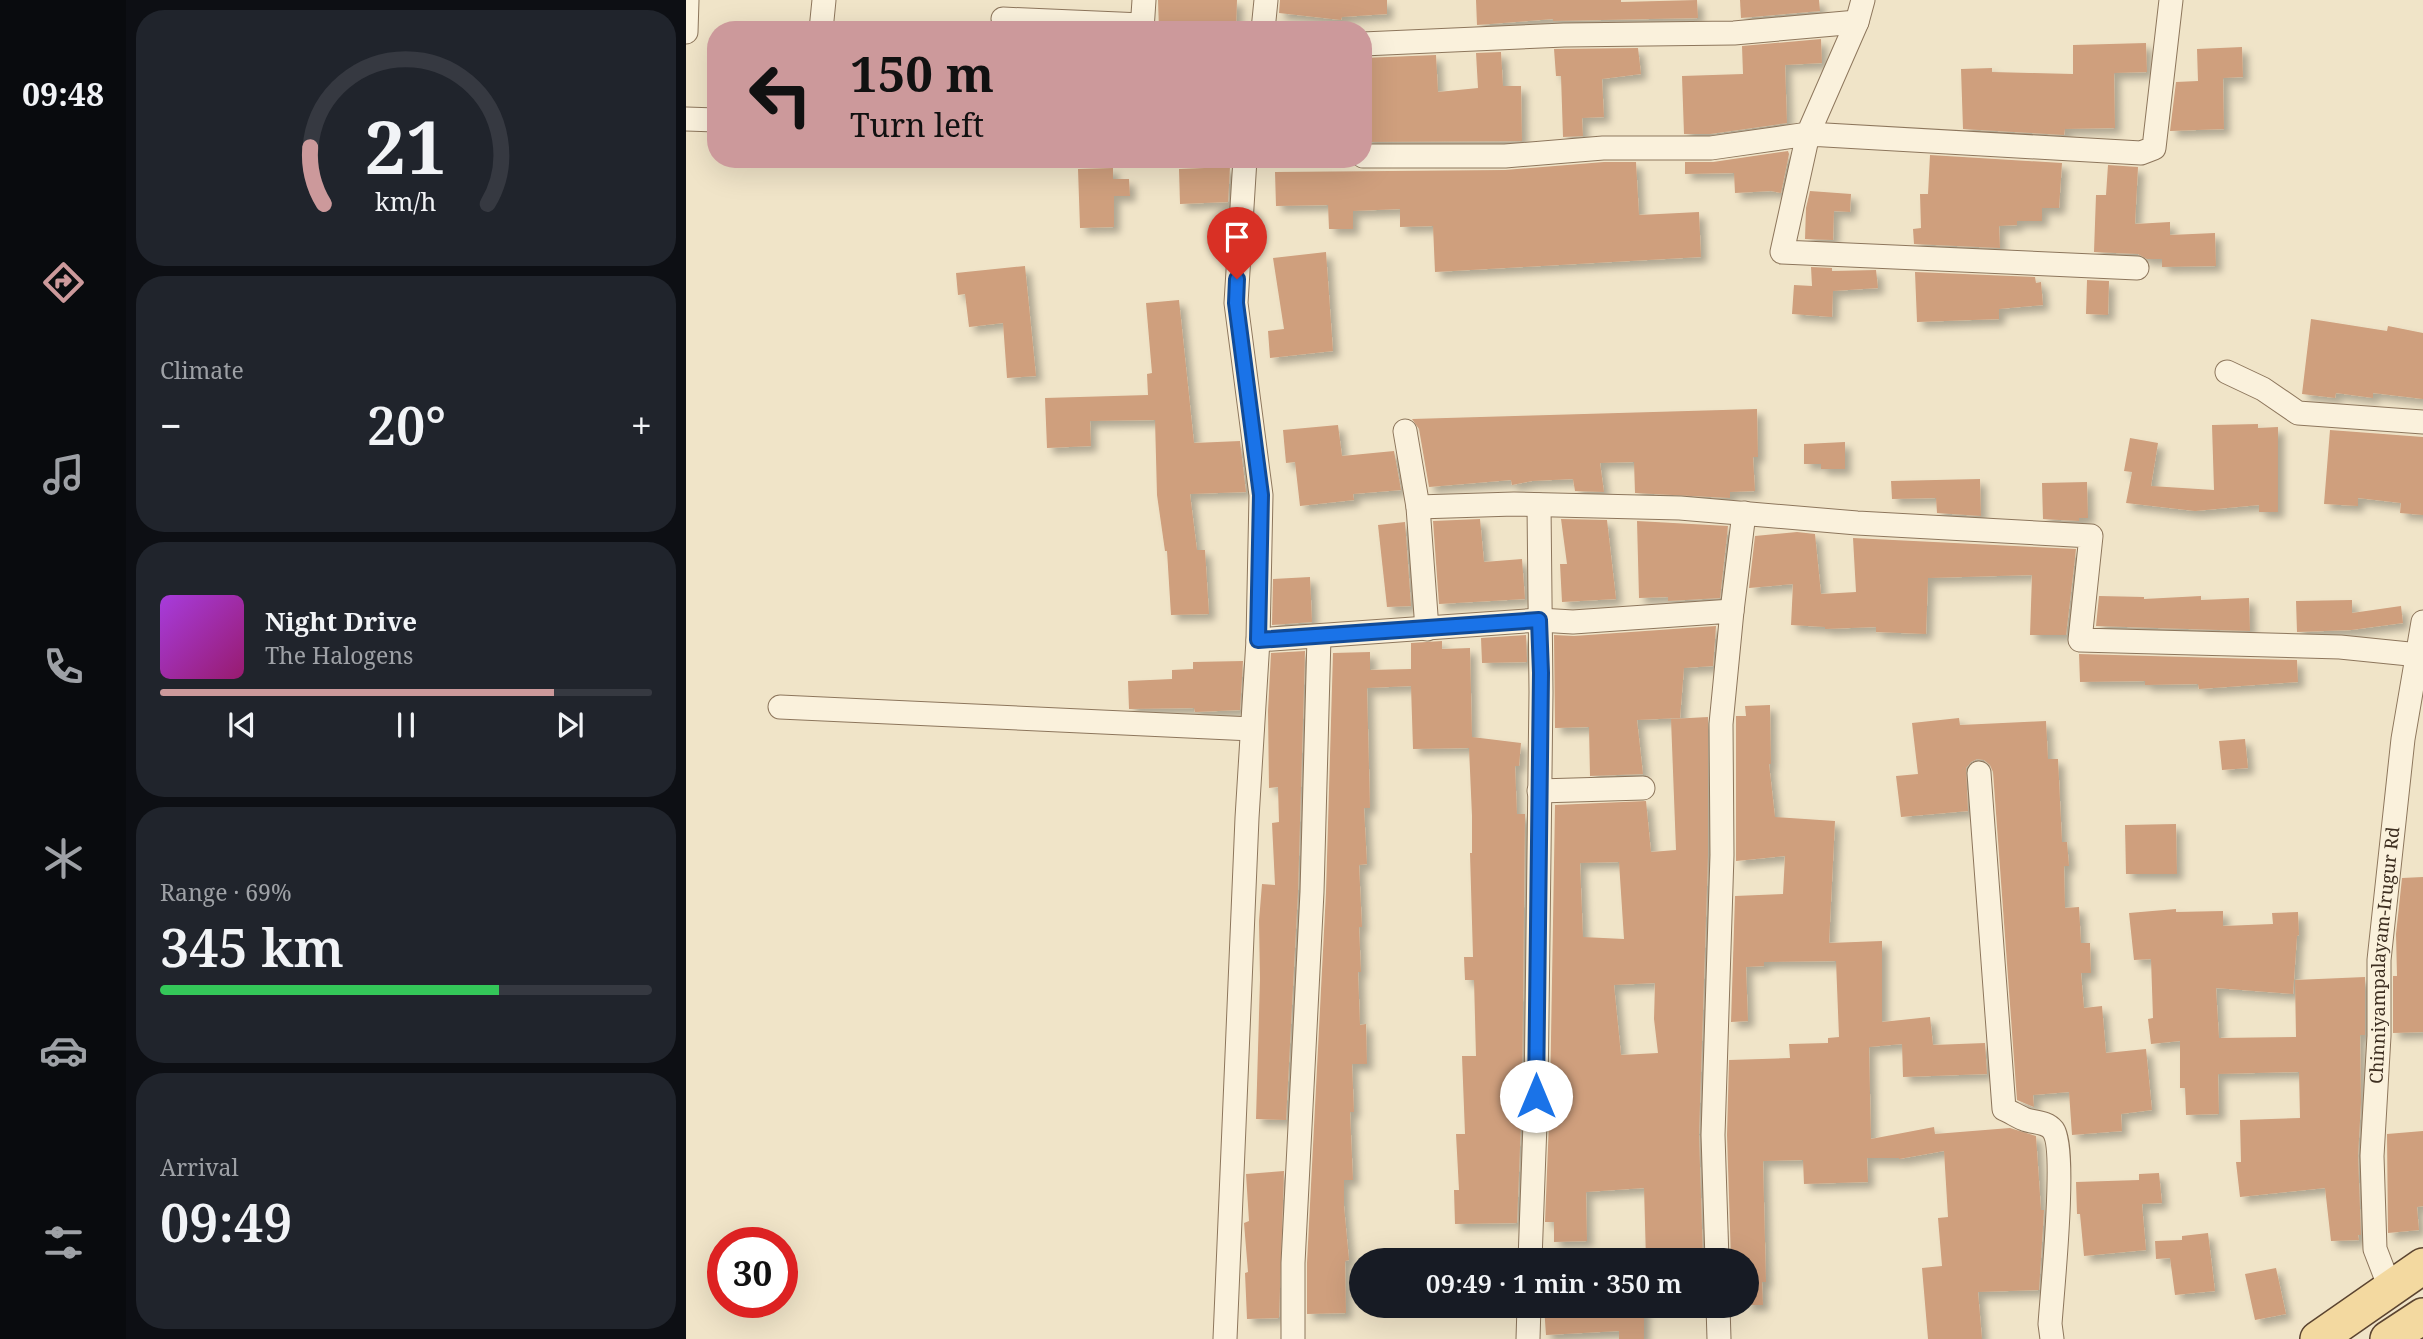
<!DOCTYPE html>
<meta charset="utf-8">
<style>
:root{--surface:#171b24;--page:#20242c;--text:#f1f3f6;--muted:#9ea1a6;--line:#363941;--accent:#cc999b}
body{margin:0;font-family:"Noto Serif",serif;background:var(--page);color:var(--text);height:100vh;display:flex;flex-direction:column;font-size:26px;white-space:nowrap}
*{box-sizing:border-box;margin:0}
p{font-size:23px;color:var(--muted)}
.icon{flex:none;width:38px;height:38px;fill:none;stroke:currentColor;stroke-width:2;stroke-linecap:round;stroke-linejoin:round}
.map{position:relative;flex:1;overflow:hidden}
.panel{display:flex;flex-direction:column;gap:10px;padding:10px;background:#0d0f14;width:560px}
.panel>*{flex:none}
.hud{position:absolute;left:21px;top:21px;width:665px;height:147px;border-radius:28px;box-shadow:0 7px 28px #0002;background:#cc999b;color:#111;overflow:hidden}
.speed{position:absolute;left:21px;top:1227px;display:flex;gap:14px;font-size:35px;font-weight:700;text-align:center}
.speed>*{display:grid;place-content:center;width:91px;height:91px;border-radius:50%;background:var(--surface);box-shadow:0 7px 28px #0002;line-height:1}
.speed .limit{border:10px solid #d22;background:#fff;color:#111}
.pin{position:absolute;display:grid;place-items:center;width:60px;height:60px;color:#fff;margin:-72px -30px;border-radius:50% 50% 50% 0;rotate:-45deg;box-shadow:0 0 7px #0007}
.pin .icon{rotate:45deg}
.me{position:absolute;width:77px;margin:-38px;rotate:0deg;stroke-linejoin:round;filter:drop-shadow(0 0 5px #0008)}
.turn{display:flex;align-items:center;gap:24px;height:147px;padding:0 28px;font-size:32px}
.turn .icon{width:91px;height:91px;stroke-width:2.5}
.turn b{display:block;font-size:49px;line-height:60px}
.big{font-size:52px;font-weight:600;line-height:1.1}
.panel .tile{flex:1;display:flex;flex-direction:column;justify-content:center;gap:10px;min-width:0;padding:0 24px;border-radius:28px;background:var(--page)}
.panel .dial{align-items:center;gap:0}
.dial svg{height:182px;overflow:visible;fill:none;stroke:var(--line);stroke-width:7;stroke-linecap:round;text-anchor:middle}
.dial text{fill:var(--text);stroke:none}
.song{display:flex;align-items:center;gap:21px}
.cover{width:84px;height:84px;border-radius:10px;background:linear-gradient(135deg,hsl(280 70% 55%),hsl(320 70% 35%))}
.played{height:7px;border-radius:4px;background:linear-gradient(90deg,var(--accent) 80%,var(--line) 80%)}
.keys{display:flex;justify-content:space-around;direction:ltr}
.heat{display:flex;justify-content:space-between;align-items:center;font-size:38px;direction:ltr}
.charge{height:10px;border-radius:5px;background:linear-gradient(90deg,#34c759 69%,var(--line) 0)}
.trip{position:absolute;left:663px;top:1248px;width:410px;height:70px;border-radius:35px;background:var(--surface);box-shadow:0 7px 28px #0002;font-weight:600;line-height:70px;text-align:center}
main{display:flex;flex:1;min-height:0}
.tab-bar{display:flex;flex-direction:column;width:126px;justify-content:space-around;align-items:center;background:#090b0e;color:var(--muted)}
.tab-bar .icon{width:49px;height:49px}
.tab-bar .on{color:var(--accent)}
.tab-bar b{font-size:32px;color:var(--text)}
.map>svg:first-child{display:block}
</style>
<main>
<nav class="tab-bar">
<b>09:48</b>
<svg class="icon on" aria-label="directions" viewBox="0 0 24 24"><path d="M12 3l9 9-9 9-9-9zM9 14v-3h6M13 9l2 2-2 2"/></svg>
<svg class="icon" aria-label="music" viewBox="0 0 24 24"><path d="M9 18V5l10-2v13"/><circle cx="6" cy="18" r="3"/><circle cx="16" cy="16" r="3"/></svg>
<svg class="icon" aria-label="phone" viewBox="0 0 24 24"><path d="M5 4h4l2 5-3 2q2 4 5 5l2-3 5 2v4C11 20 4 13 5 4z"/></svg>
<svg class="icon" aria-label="climate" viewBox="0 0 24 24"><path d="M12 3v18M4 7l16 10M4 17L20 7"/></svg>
<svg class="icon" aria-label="car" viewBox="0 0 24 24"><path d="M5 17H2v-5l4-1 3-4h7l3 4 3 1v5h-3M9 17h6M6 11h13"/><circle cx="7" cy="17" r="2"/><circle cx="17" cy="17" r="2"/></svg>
<svg class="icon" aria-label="filters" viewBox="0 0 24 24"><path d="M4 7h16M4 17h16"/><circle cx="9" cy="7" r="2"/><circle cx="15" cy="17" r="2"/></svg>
</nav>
<section class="panel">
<div class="tile dial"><svg viewBox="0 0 100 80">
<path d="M14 69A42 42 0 1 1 86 69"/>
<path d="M14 69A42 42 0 0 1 8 44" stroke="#cc999b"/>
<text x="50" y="56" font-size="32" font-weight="700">21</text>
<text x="50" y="72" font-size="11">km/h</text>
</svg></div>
<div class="tile"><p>Climate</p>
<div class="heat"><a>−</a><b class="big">20°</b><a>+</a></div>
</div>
<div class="tile">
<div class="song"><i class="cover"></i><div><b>Night Drive</b><p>The Halogens</p></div></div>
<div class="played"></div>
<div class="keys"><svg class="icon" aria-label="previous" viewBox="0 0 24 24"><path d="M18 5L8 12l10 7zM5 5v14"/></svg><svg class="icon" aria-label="pause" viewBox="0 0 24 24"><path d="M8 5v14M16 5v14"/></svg><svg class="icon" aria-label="next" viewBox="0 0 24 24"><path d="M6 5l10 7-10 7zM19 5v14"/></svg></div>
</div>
<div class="tile"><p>Range · 69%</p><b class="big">345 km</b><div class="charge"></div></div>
<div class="tile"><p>Arrival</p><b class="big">09:49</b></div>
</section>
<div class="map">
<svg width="1737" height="1339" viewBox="0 0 1737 1339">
<defs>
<filter id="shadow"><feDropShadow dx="6" dy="6" stdDeviation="3.5" flood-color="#0004"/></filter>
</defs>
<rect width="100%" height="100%" fill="#f0e4c8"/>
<!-- building -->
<g fill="#cf9f7d" fill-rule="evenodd" filter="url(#shadow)">
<path d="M472,0H551L550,30H473Z"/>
<path d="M594,0H701V14L656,17L655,20L593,13Z"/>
<path d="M790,0H935V2L1011,0L1012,18L867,21V19L791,25Z"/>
<path d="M1054,0H1133L1134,11L1055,18Z"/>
<path d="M1135,39L1136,63L1099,65L1101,123L1024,134H998L996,76L1057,74L1056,46Z"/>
<path d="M1460,43L1461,72L1428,73L1429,128L1379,129L1378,135L1277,129L1275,69L1306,68V72L1387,74V45Z"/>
<path d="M1556,47L1557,77L1537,78L1538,129L1484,131L1490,82L1512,81L1511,49Z"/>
<path d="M952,48L955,74L916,79L918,117L896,118L897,136L877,137L875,76H870L868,49Z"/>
<path d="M815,52L817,86H835L836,141L677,142V58L750,55L752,92L792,88L790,53Z"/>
<path d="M1102,151L1103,154L1095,193L1085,191L1049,193L1048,173L999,174V162H1027Z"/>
<path d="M1244,155L1376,163L1373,208H1356V221H1331V225L1313,226L1314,248L1228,244L1227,229L1235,228L1234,194H1242Z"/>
<path d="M918,162H950L953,215L1013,212L1015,257L749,272L747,226L714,227V209L667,211V229H643L642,205L590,206L589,172L819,170Z"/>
<path d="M1422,165L1452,167L1449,224L1484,222V235L1529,233L1530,266L1476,267V259H1461L1452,254L1408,252L1410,195H1420Z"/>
<path d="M544,167L542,202L494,204L493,169Z"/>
<path d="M427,168V179H443L444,196H428V227L394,228L392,169Z"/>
<path d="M1124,191L1165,194L1164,212L1148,211L1147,240L1119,239L1120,208Z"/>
<path d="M640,252L647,351L584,358L582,331L598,329L587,258Z"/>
<path d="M339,266L350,376L321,378L317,323L283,327L279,294L272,295L270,273Z"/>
<path d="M1125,267L1146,268V271L1190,270L1192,288L1147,291L1146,317L1106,314L1108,285L1126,286Z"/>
<path d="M1229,272L1349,277L1350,283L1355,282L1357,305L1313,309V319L1231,322Z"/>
<path d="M1401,280L1423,281L1422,315L1400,314Z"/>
<path d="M493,300L508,443L554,441L560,492L504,494L511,550H519L523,614L485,615L481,551H479L471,495L469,420L404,421L405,446L361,448L359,398L462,395L461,374L466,373L460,303Z"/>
<path d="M1625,319L1701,331L1702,326L1737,333V399L1687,393V398L1650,393L1649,398L1616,394Z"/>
<path d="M1071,409L1072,457H1067L1069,491L1044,492V498L949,493L948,462L914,463L918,492L889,491L887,479L846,481L826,485L825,480L743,487L733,429L726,419Z"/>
<path d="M1572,424V428L1592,427V512H1573V505L1509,511L1440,503L1446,472L1438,471L1444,438L1472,443L1465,486L1528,490L1526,425Z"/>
<path d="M652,425L656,456L708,451L715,490L667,494L668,500L614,506L609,462L600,463L597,430Z"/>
<path d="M1644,430L1737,437V515L1714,513L1715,503L1672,498V506L1638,504Z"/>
<path d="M1159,442V469H1135V464H1118V444Z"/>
<path d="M1294,479L1295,516L1251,513L1250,498L1206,499L1205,481Z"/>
<path d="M1401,482L1402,518H1393V521L1357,519L1356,483Z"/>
<path d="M794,519L798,562L836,559L839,599L753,604L747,521Z"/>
<path d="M875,519L921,520L930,599L876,602L874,564H881Z"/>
<path d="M951,521L1042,526L1034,598L982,601V597L953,598Z"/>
<path d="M719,522L725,606L701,607L692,525Z"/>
<path d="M1111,532L1129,534L1135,594L1170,592L1167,538L1390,549L1380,635H1344L1346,575L1242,578L1240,634L1190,632V627L1139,629V627L1105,625L1107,584L1063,588L1069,536Z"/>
<path d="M624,577L626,622L586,625L587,579Z"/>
<path d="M1413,596L1458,597V599L1515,596V600L1563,598L1564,631L1410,626Z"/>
<path d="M1666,600V613L1715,606L1717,623L1665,630L1611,632L1610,601Z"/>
<path d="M1030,626L1027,666L998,668L994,718L951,720L957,774L904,776L903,727L869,728L868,635L888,636Z"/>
<path d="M840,635L841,662L796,663L795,638Z"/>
<path d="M756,641V649L784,648L786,737L835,743L833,766H829L831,814H839L836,1096L831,1223L769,1224L768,1190H773L770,1134H779L776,1056H790L788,980H779L778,957H787L784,853H786V816L783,748L727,749L725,686L681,688L684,808H678L681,864L673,865L676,927H673L675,972H672L674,1025L680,1024L681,1064H666L668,1112H664L667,1180H658V1206L663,1260L659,1261L660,1313L621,1314V1263L640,892L647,653L684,652V670L725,669V643Z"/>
<path d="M619,651L612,891L600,1120L570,1119L574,979L573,921L576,884L589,885L586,823L593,822L592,787L583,788L582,711L585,653Z"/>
<path d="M1393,654L1611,660L1612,682L1513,689L1512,684L1459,685V681L1394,682Z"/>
<path d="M557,661L554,710L509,712L508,708L443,709L442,681L486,679V670L507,669V662Z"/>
<path d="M1084,705L1085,764H1083L1089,817L1149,821L1143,943L1196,941V1022L1244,1017L1247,1045L1299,1043L1301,1074L1217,1077L1216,1044L1183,1047L1185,1139L1248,1127L1249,1134L1324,1128L1350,1136L1355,1210H1358L1353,1290L1292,1292L1296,1339H1242L1236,1268L1256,1266L1252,1218L1262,1217L1258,1151L1213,1159V1158H1181L1182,1182L1118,1184L1117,1160L1077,1161L1080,1282H1076L1077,1305H1060V1260H1045L1041,1135L1043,1060L1104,1058L1103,1044L1142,1043V1038L1153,1037L1150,961L1078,962V966L1060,967L1062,1021L1045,1022L1049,896L1097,894L1099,856L1050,861V716H1060L1059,706Z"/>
<path d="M1022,717V855L1013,1135L1017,1260H960L958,1188L900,1192L901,1241L868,1242V1222H859L864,1097L869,805L960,801L965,852L990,850L985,719ZM933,862L938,939L897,937L894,863ZM969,983L968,1019L972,1053L935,1055L928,985Z"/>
<path d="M1273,718L1274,725L1360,721L1362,759H1372L1376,842H1381L1383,866H1378L1379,908L1393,907L1395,943H1404L1405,973H1395L1398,1008L1416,1006L1420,1053L1460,1049L1466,1110L1435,1114L1436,1131L1386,1135L1383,1092L1347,1095L1348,1107L1331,1100L1307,772L1304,765L1298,760L1291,759L1285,762L1280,768L1282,811L1215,817L1210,776L1232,774L1226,723Z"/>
<path d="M1559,739L1562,768L1536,770L1533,741Z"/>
<path d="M1490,824L1491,874H1440L1439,825Z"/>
<path d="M1737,877V1032L1707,1033V976H1711L1710,934L1716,878Z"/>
<path d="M1490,909V912L1537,911V926L1587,924L1586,913L1612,912L1613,935L1611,936L1607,994L1530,988L1533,1038L1610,1037L1609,980L1679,977V1035H1674L1675,1102L1672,1156L1675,1235H1672L1673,1240L1645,1241L1639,1188L1554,1197L1550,1162H1555L1554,1120L1614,1118L1613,1072L1532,1074L1533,1114L1500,1115L1499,1088H1494V1041L1465,1044L1462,1019L1467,1018L1465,959L1448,960L1443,913Z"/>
<path d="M1737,1131V1206L1731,1207L1733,1230L1702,1233L1701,1134Z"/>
<path d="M598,1171L593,1318L561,1319L559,1273L562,1272L558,1223L563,1221L560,1174Z"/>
<path d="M1473,1173L1476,1203L1456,1204L1460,1250L1398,1256L1394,1214H1391L1390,1182L1453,1180V1174Z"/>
<path d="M1522,1233L1529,1291L1489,1295L1484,1258L1470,1259L1469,1241L1496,1240V1236Z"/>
<path d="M1590,1268L1600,1314L1569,1320L1559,1274Z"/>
<path d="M858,1306H958V1339H933V1331L860,1335Z"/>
</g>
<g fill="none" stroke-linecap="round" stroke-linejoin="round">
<defs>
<g id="minor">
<path d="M317,19L456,25"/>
<path d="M135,30L138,0"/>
<path d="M456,30L458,0"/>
<path d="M577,30L580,0"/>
<path d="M0,32L1,0"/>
<path d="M677,44L878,35L1048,33L1171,22"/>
<path d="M0,119L30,120"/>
<path d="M677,156H819L917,148H1025L1122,134L1171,22L1177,0"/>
<path d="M1451,268L1096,252L1122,134L1455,153L1468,148L1485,0"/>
<path d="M1541,372L1577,389L1612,413L1737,422"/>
<path d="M719,431L732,507L741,629"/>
<path d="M732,507L828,504L994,508L1171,523L1405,536L1394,640L1654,647L1733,655"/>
<path d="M1046,611L1058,513"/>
<path d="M572,640L853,620L887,622L1046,611L1035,724L1036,855L1027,1135L1031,1260"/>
<path d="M94,707L566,729"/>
<path d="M1293,773L1318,1109C1325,1112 1331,1116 1338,1119C1347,1123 1360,1121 1367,1130C1381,1149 1366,1294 1364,1324L1366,1339"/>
<path d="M853,791L957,788"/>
<path d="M844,1260L850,1096L855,692L853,505"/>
<path id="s1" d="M1704,1288L1689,1249L1686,1156L1693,1036V960L1717,739L1737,622"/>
<path d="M1032,1306L1033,1339"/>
<path d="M539,1339L561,818L572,640L575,495L550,303L559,159"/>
<path d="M607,1339V1263L626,892L633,637"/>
<path d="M842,1339L843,1306"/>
</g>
<g id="primary">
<path d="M1632,1339L1737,1266"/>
<path d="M1702,1339L1737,1316"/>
</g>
</defs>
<!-- minor casing -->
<use href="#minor" stroke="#8d765c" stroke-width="25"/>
<!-- primary casing -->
<use href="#primary" stroke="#5b4430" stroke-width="38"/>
<!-- minor -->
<use href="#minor" stroke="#faf1dc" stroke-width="23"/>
<!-- primary -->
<use href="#primary" stroke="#f3d9a0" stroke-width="35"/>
</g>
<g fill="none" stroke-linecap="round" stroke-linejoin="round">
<defs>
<path id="route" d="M551,279L550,303L575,495L572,640L853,620L855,673L850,1096"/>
</defs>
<!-- route casing -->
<use href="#route" stroke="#114b97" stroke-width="18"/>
<!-- route -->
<use href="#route" stroke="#1a73e8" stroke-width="12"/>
</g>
<g text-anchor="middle" stroke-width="7" stroke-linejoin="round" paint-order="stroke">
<!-- street labels -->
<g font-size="18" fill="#3d2e20" stroke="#f7eed8">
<text dy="6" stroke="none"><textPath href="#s1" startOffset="336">Chinniyampalayam-Irugur Rd</textPath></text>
</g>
</g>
</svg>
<div class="speed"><div class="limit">30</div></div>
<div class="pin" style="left:551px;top:279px;background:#d93025"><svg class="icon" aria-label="arrive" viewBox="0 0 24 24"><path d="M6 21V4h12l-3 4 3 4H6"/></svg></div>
<svg class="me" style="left:850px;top:1096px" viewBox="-20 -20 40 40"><circle r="19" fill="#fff"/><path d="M0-13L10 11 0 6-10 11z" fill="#1a73e8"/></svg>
<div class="trip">09:49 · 1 min · 350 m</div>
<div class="hud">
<div class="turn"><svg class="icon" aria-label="left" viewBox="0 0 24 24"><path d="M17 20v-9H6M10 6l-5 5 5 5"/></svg><div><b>150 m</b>Turn left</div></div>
</div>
</div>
</main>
